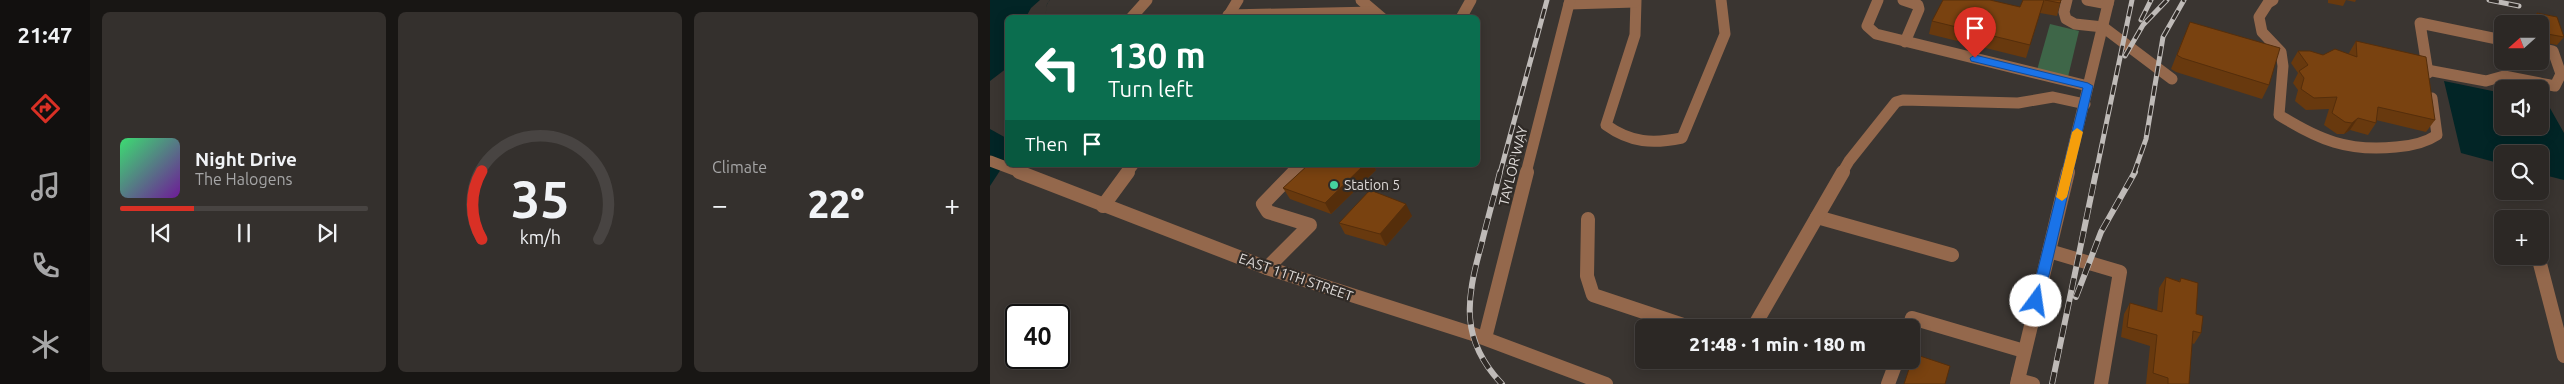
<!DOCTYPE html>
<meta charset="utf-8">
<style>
:root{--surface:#2c2825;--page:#34302d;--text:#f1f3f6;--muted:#a6a6a7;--line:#484442;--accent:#d93025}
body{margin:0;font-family:Ubuntu,sans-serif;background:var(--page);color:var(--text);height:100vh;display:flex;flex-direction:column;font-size:19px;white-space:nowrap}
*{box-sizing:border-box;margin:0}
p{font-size:16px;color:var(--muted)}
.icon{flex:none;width:28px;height:28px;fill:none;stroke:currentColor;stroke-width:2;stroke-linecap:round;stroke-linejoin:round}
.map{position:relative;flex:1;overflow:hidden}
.side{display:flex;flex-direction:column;gap:12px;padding:12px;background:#181614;width:900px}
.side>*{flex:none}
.top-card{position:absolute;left:15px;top:15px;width:475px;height:152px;border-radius:8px;box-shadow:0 2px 12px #0003,0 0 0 1px var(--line);background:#0b6e4f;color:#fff;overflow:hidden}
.needle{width:32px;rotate:249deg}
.buttons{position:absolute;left:1504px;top:15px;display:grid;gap:10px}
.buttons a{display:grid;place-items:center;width:55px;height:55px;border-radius:8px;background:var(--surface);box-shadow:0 2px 12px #0003,0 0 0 1px var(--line);font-size:25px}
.speed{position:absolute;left:15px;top:304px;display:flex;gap:10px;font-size:25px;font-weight:700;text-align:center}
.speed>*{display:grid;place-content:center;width:65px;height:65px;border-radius:50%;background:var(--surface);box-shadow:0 2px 12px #0003,0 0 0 1px var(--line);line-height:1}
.speed .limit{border:2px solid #111;border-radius:8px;background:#fff;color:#111}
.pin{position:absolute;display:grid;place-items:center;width:42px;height:42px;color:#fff;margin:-51px -21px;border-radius:50% 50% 50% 0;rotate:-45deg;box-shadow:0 0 5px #0007}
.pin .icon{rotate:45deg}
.me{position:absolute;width:55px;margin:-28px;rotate:14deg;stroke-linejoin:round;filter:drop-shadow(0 0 4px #0008)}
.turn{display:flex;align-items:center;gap:18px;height:105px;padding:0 20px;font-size:22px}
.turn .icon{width:65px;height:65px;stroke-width:2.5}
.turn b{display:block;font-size:35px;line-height:42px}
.then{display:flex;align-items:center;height:48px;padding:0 20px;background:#0003;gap:10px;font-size:19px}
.big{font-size:38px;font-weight:800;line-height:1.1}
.side .tile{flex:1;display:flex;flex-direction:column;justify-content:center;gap:8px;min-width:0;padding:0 18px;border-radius:8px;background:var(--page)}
.side .dial{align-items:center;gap:0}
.dial svg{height:130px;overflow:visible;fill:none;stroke:var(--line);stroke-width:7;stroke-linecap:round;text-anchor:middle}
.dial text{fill:var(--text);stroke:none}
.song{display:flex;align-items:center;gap:15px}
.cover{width:60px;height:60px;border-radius:8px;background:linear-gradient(135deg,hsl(140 70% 55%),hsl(280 70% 35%))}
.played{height:5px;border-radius:2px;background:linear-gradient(90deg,var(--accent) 30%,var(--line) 30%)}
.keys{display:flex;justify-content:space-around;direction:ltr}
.heat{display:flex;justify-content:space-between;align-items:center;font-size:28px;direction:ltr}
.side .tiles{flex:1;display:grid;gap:12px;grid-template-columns:repeat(3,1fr)}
.trip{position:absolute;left:645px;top:319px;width:285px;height:50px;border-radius:8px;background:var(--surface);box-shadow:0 2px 12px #0003,0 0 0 1px var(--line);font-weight:800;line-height:50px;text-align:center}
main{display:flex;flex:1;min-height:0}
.dock{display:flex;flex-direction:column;width:90px;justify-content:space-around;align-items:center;background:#12100f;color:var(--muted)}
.dock .icon{width:35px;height:35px}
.dock .on{color:var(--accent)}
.dock b{font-size:22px;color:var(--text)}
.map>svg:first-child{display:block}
</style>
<main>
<nav class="dock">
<b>21:47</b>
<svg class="icon on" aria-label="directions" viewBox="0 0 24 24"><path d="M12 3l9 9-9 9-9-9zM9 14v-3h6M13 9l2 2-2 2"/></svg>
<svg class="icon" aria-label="music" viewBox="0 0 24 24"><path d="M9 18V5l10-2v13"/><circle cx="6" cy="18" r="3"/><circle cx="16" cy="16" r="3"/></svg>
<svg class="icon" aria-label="phone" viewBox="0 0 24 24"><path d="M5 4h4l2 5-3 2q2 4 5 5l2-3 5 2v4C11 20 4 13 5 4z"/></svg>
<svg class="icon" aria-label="climate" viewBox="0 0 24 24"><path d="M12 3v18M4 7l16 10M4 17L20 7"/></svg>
</nav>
<section class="side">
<div class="tiles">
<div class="tile">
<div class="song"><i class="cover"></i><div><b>Night Drive</b><p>The Halogens</p></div></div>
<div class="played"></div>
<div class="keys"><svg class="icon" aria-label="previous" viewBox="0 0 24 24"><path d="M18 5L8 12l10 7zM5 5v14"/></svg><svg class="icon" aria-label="pause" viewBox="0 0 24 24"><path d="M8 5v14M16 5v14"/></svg><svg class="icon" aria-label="next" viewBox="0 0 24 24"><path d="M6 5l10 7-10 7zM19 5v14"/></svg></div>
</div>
<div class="tile dial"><svg viewBox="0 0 100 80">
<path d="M14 69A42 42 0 1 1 86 69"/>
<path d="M14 69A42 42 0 0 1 14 27" stroke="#d93025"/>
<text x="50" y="56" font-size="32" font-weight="700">35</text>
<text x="50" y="72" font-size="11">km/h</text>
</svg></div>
<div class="tile"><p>Climate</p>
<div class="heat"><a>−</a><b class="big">22°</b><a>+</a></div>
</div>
</div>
</section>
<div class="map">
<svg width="1574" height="384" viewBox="0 0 1574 384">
<rect width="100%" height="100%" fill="#3a3531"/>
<!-- green -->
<path fill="#3e6648" d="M1060,24L1089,31L1078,77L1047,70Z"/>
<!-- water -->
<g fill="#022526">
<path d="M0,0H60L58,2L52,17L18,18L17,68L0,81Z"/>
<path d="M1454,81L1512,93V126H1550V100L1556,101L1574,133V180L1550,174V154H1512V164L1471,153Z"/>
<path d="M0,129L18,139L17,160L0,186Z"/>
</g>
<!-- pier -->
<path fill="#3a3531" d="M50,0H60L57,4L55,18L36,17L41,8Z"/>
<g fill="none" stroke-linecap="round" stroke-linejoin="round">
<!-- minor-far1 -->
<g stroke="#94684c" stroke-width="11">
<path d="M371,0L392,18"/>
<path d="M646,0L645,35L616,125C641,143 663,144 692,138L735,34L731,0"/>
<path d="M888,0L877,26L886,34L1098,86"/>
<path d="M913,0L928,5L929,9L915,42"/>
<path d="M1077,0L1074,12L1076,19L1085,24L1113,27L1182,79"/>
<path d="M1097,0L1118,4"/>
<path d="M1283,0L1278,3L1269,17L1272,32L1291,52L1293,66L1289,115C1329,140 1358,152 1406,147C1421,146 1435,143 1447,135L1442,98"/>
<path d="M579,4L645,2"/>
<path d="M238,15L384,12"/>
<path d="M141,18L157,0"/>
<path d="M237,18L248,0"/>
<path d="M471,18L481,0"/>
<path d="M1437,70L1496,81L1514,76L1565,86L1571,74L1563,51L1550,48"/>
<path d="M1438,73L1430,23L1512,40"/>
<path d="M0,161L32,173"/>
<path d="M137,173L143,165"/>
<path d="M303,173L311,165"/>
<path d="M536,173L580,0"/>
<path d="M852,173L859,161L906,102L913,100L1028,103L1063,97L1095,104"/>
<path d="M1077,173L1119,0"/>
</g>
<!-- minor -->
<g stroke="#94684c" stroke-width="14">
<path d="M29,172L277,268L480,333L616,384"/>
<path d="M113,206L138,172"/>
<path d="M827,217L962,255"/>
<path d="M598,219L597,276L603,295L702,328"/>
<path d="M1059,251L1130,272L1111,384"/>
<path d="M1548,256L1574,356"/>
<path d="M277,268L320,225L278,212L273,204L304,172"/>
<path d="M763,328L853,172"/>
<path d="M919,328L922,318L1034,351"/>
<path d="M495,338L537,172"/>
<path d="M1028,380L1043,384"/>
<path d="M898,384L907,360"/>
<path d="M1027,384L1078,172"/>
</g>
<defs>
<g id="rail-far1">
<path d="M1499,0L1529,6"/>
<path d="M1151,20L1161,0"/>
<path d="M1135,56L1153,25L1177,0"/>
<path d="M518,169L522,157L534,141"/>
<path d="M510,173L557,0"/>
<path d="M1106,173L1142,0"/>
<path d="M1144,173L1156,139L1173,37L1194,0"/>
</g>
<g id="rail">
<path d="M510,172C504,197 497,221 491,246C476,300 470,340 512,384"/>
<path d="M1086,297L1111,232L1145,172"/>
<path d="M1062,384L1106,172"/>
</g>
</defs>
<!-- rail-far1 casing -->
<use href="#rail-far1" stroke="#bfbbb8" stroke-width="5"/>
<!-- rail casing -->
<use href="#rail" stroke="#bfbbb8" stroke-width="6"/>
<!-- rail-far1 -->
<use href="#rail-far1" stroke="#302b27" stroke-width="3" stroke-dasharray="10" stroke-linecap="butt"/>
<!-- rail -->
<use href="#rail" stroke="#302b27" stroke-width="4.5" stroke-dasharray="12" stroke-linecap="butt"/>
</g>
<!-- wall -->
<g fill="#68390e">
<path d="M1033,0H1071L1067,16L1050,13L1036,58L939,34L942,21L1030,7Z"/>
<path d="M1338,0H1366L1365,2L1356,0L1353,6L1338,3Z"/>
<path d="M1547,13L1574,37L1567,45L1550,42V24H1541L1540,21Z"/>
<path d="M1194,36L1279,85L1272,99L1186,72L1181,69Z"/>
<path d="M1366,41L1445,120L1436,132L1386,120V123L1378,135L1360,130L1354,134H1347L1334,125L1339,109L1316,110L1305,101L1308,90L1303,83L1308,73L1301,63L1308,51L1333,55L1359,54V53Z"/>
<path d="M318,165H383L386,170L341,214L300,199L293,188Z"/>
<path d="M422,216L396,246L355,234L349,223Z"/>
<path d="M1176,277L1189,281L1191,278L1206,314L1211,333L1204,344L1202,343L1199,384H1156L1160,346L1131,337L1134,314L1140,303L1167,311L1169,288Z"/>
</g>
<!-- shaded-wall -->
<g fill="#552e0b">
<path d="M1368,118L1360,130L1354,134L1362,123Z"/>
<path d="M374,165H383L386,170L341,214L335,203Z"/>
<path d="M416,204L422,216L396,246L390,234Z"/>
</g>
<!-- building -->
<g fill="#794210" stroke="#552e0b">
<path d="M953,0H1000L1030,7L1033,0H1054L1040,45L942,21Z"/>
<path d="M1055,0H1071L1070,3Z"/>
<path d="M1547,13L1567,17L1574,37L1552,33Z"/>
<path d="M1200,22L1290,48L1279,85L1192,58L1187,55Z"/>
<path d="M1366,41L1436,57L1445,120L1388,107L1386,123L1368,118L1362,123L1355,122L1342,113L1347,97L1324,98L1311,89L1314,78L1309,71L1318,65L1308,51H1320L1333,55L1345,49L1367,57Z"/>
<path d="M318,165H374L335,203L293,188Z"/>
<path d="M380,190L416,204L390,234L349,223Z"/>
<path d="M1176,277L1190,282L1191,278L1208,283L1206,314L1213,316L1211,333L1203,331L1199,384H1178V378L1163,373L1167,335L1137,327L1140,303L1172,312Z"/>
<path d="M924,354L960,366L955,384H914Z"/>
</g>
<!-- route -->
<path fill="#1a73e8" stroke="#114b97" d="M985,55L1098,83L1103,86L1053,301L1046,306L1040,301L1093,88L981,61L980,58Z"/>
<!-- slow -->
<path fill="#f59e0b" d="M1087,128L1093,132L1077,197L1072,201L1066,197L1082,132Z"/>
<!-- markers -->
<circle fill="#45d49f" stroke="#302b27" stroke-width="2" cx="344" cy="185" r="5"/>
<g text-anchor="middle" stroke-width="4.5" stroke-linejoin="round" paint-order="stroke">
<!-- street labels -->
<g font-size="14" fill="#dedad8" stroke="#302b27">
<text transform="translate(523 166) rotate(-76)" y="5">TAYLOR WAY</text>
<text transform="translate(306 277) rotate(19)" y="5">EAST 11TH STREET</text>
</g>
<!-- poi labels -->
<g font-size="14" fill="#dedad8" stroke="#302b27" text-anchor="start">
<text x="354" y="190">Station 5</text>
</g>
</g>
</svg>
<div class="buttons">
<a><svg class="needle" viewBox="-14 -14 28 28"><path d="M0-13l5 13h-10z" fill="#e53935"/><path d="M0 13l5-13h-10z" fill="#a6a6a7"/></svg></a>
<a><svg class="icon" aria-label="sound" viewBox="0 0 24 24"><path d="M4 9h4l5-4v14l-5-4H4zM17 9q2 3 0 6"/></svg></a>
<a><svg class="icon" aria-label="search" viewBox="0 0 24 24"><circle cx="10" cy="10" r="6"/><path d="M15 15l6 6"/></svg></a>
<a>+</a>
</div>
<div class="speed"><div class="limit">40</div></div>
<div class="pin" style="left:985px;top:58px;background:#d93025"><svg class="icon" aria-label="arrive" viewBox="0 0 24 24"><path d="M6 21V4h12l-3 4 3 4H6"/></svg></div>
<svg class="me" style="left:1046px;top:301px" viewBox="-20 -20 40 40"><circle r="19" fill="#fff"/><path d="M0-13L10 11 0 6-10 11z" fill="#1a73e8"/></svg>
<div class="trip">21:48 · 1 min · 180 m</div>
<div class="top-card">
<div class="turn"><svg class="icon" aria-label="left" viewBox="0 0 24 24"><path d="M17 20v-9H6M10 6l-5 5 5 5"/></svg><div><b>130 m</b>Turn left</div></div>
<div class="then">Then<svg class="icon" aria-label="arrive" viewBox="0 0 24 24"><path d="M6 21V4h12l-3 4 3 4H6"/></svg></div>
</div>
</div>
</main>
